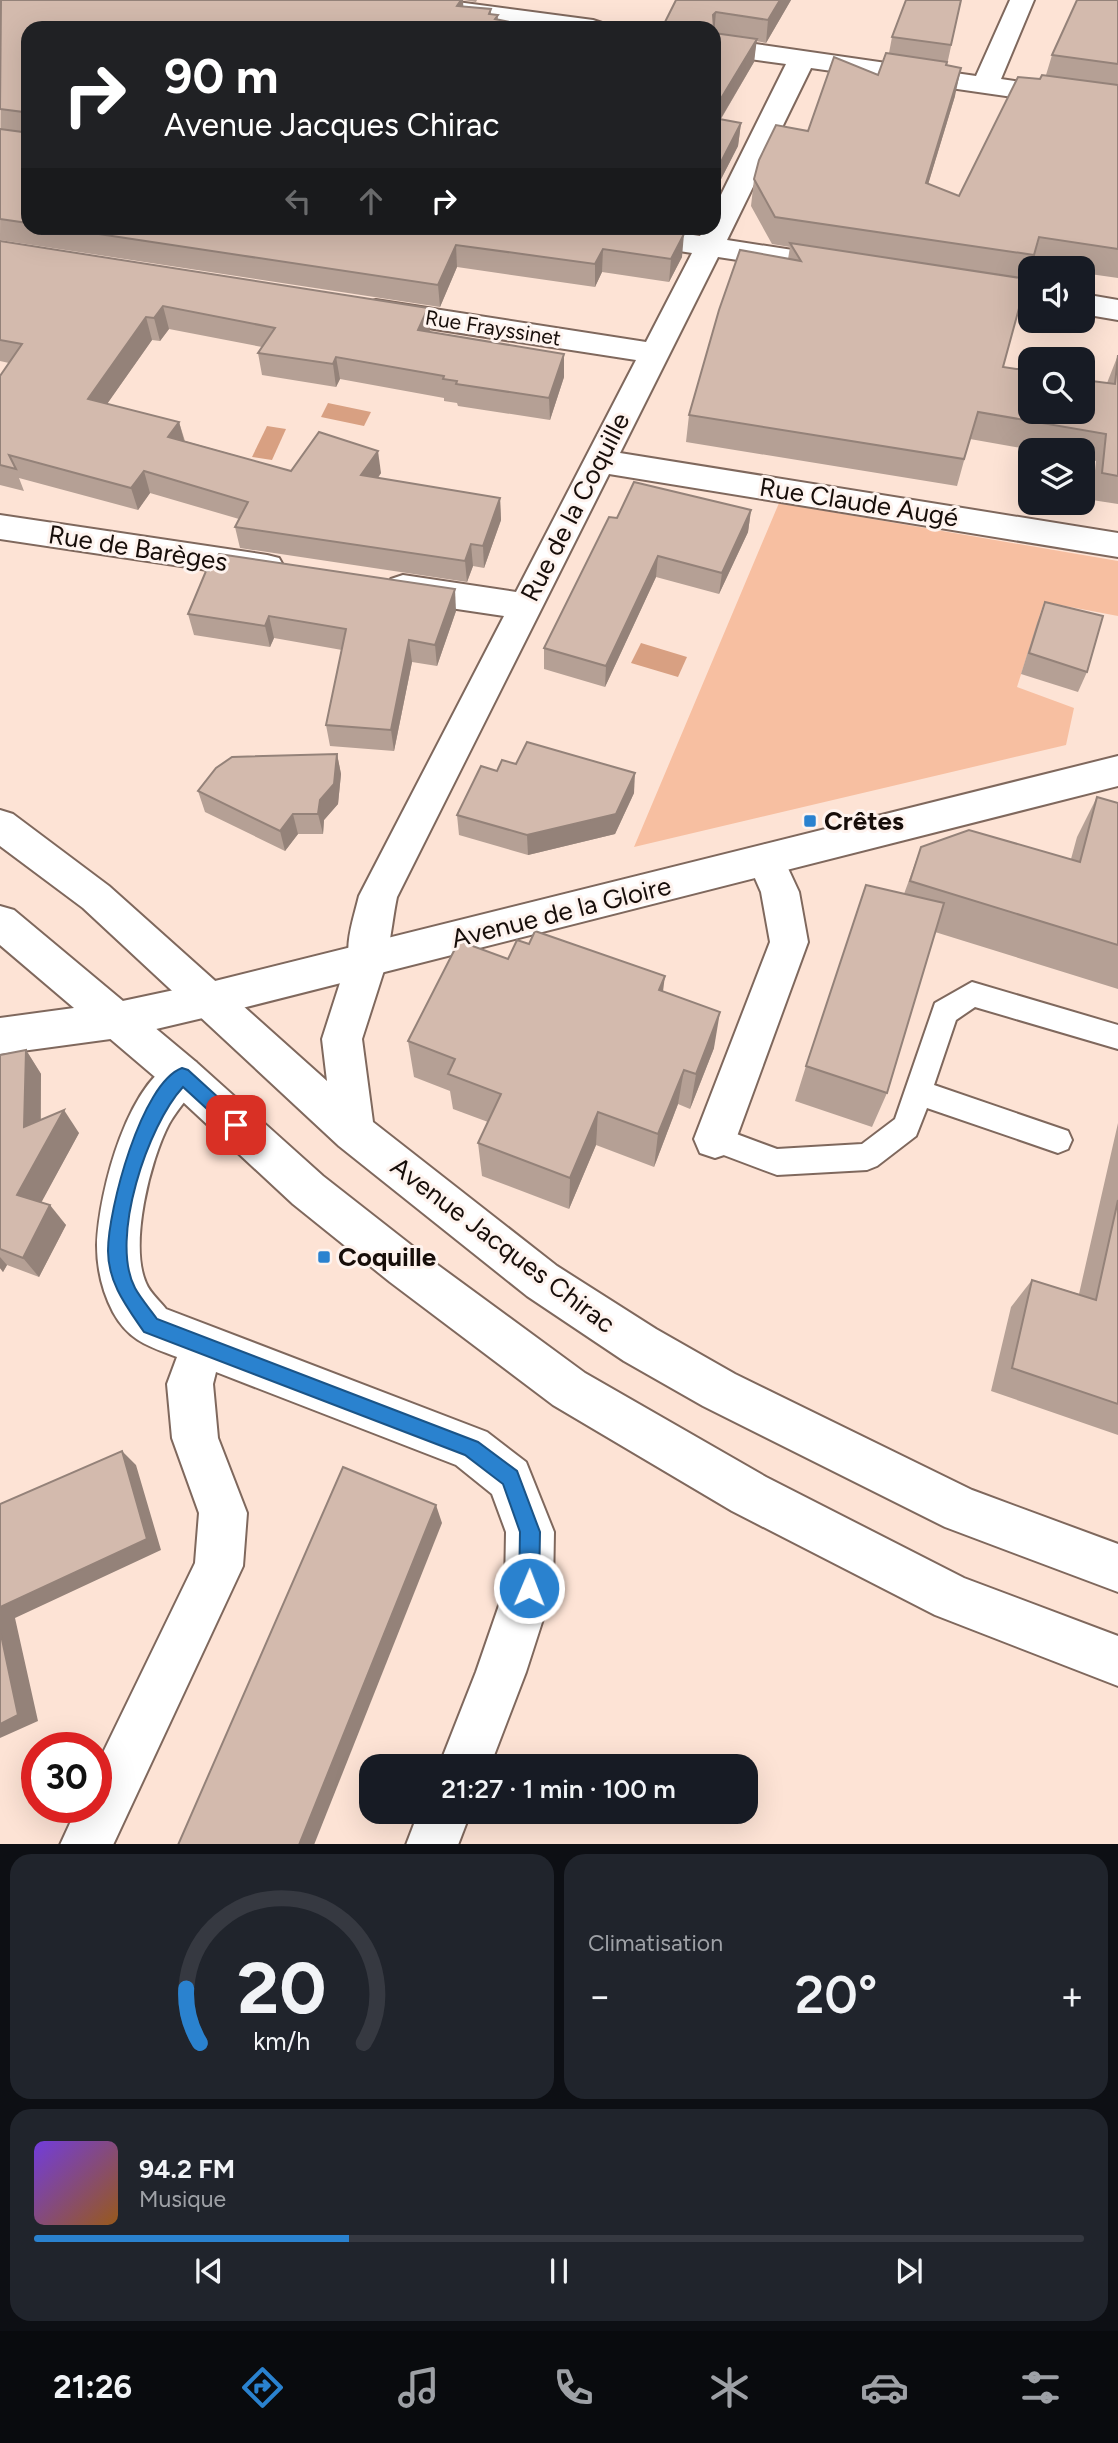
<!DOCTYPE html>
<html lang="fr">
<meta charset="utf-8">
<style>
:root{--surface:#171b24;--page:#20242c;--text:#f1f3f6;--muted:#9ea1a6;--line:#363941;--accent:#2a82cf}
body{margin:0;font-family:Figtree,sans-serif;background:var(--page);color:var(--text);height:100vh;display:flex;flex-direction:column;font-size:26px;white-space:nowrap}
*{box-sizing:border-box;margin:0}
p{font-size:23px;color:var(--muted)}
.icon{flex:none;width:38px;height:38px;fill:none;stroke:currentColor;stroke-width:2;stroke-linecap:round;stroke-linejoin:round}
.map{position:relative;height:1844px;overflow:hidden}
.panel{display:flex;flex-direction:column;gap:10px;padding:10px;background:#0d0f14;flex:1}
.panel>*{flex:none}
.hud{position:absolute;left:21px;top:21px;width:700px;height:214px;border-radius:21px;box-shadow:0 7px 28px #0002;background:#202124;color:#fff;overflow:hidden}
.buttons{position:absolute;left:1018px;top:256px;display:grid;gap:14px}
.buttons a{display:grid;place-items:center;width:77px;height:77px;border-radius:14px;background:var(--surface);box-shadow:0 7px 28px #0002;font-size:35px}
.speed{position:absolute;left:21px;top:1732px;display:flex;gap:14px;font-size:35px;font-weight:700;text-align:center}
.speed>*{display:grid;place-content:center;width:91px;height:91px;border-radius:50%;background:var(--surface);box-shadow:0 7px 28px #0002;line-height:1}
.speed .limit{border:10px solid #d22;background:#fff;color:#111}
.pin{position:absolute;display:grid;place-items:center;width:60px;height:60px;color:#fff;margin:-30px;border-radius:14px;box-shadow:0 4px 10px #0006}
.me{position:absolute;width:77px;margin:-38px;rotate:1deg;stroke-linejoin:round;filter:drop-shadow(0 0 5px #0008)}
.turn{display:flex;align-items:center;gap:24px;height:147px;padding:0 28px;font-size:32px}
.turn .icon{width:91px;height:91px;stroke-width:2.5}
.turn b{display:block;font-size:49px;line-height:60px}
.lanes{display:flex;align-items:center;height:66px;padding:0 28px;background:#0003;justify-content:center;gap:35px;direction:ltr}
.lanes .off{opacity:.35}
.big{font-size:52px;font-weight:600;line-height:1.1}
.panel .tile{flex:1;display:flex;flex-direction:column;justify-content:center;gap:10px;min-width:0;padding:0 24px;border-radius:21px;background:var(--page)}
.panel .dial{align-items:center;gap:0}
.dial svg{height:182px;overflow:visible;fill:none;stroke:var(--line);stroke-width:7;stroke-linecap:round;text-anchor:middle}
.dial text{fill:var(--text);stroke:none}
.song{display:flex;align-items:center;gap:21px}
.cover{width:84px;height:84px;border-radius:10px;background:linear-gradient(135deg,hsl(260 70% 55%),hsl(30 70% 35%))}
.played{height:7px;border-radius:4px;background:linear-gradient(90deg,var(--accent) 30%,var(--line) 30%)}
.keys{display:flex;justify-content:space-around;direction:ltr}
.heat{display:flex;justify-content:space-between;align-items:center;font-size:38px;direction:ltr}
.panel .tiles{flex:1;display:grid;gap:10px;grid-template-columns:1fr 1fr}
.tile:last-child{grid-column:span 2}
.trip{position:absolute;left:359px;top:1754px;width:399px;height:70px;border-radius:21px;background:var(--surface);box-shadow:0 7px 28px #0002;font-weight:600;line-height:70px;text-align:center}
.tabs{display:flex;height:112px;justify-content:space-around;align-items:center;background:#090b0e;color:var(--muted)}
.tabs .icon{width:49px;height:49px}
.tabs .selected{color:var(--accent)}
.tabs b{font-size:32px;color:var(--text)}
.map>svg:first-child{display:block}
</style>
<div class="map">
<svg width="1118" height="1845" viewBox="0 0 1118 1845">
<rect width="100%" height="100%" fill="#fde3d5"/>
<!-- green -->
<path fill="#f7bfa1" d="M779,503L1118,561V616L1044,602L1017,687L1074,708L1066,745L634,847Z"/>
<!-- water -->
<g fill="#d8a082">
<path d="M328,403L371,412L364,426L321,417Z"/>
<path d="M267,426L286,429L272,460L252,457Z"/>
<path d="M641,643L687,657L678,677L631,663Z"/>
</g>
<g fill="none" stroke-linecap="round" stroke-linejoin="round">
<defs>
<path id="service" d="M972,982L1118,1025V1049L975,1007L956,1020L934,1085L1068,1131L1072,1140L1068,1149L1058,1153L927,1108L916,1136L877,1166L867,1170L777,1175L705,1148L701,1139L705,1130L715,1126L777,1149L862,1144L895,1119L935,1003Z"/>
<g id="minor">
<path d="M375,0H442L593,20L602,23L606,28H537L387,7L378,5Z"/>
<path d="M1010,0H1034L1001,79L1118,96V112L811,68L727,240L838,257L848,259L852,266L848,273L838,275L718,257L620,453L1118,533V557L609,474L397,897C392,920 390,953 381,973L367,978L353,973C342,949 353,921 359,896L504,616L403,601L391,597L386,588L391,579L403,575L516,592L636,360L376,320L366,317L361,310L366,303L376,300L646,342L692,253L590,237L580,234L576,228H646L700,236L705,228H714V209L786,64L714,54V38L976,76Z"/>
<path d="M971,278L1031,286V306L961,294L956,287L961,280Z"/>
<path d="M1083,294L1118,300V320L1083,314Z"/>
<path d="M0,515L267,555L279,558L284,567L279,576L267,579L0,539Z"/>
<path d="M766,844L779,849L799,892L808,942L736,1139L730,1153L715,1158L700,1153L694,1139L770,942L761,892L747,860L753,849Z"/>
<path d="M182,1057L196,1062L202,1075C194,1093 179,1106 169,1124C150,1160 129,1245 146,1283C150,1293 160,1301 166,1309L487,1432L526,1462L554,1532L553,1588L526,1672L490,1766H439L476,1672L505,1588L506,1532L492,1494L456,1465L216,1372L213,1384L218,1438L247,1513L243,1566L113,1845H60L77,1808H96V1767L195,1563L199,1513L172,1438L167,1384L177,1357C148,1346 129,1341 113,1312C102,1291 97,1268 97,1245C99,1191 128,1077 182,1057Z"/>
<path d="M419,1811H471L458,1845H406Z"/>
</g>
<path id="tertiary" d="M1118,756V786L207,1017L118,1038L0,1054V1018L118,1002L207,983Z"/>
<g id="secondary">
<path d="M0,810L13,814L109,886L327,1081L322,1039L347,961L353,949L367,944L381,949L387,961L362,1039L373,1122L557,1266L656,1329L735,1374L972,1490L1118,1544V1592L945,1527L703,1406L624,1361L527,1296L339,1146L83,908L0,846Z"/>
<path d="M0,906L14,910L196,1062L323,1176L420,1252L585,1373L766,1477L964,1578L1118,1636V1686L935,1615L732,1511L553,1405L390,1282L293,1204L168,1088L0,945Z"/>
</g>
</defs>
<!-- service casing -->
<use href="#service" stroke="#7f685d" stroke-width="4"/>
<!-- minor casing -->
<use href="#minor" stroke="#7f685d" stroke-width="4"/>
<!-- tertiary casing -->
<use href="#tertiary" stroke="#7f685d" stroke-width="4"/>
<!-- secondary casing -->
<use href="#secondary" stroke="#7f685d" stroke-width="4"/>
<!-- service -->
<use href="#service" fill="#fff" fill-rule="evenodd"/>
<!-- minor -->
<use href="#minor" fill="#fff" fill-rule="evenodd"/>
<!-- tertiary -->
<use href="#tertiary" fill="#fff" fill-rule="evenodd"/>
<!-- secondary -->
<use href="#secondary" fill="#fff" fill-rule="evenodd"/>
</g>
<!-- wall -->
<g fill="#b5a095">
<path d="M1,0H477L476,2L463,0V6L491,9V14L498,15V19L28,28V228H659L682,257L669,282L602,272L595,287L457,267L440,307L0,240Z"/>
<path d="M676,0H791L766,43L756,41L754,62L721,119L741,123L738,146L718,185L714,184V28Z"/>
<path d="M961,0L947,65L955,96L928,184L959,196L1040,79L1046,75L1052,55L1118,0V278L1083,273V268H1051L1031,265L1003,367L1107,383L1118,355V504L1092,500L1096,461L1083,458V450H1033L970,439L957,486L686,442L689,415L788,259L790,247L772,244L751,206L754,179L808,131L878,75L889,53L892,37Z"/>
<path d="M0,241L430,330L429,332L564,377L550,420L458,406L457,403L444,401V398L340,379L336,387L262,375L258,353L262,347L169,329L160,341L152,340L107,404L179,422L185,441L291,471L381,473L378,478L500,498L501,520L484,568L473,566L467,582L240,548L235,527L239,519L150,493L138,510L19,478L24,491L0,485V376L9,363L0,361Z"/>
<path d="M751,510L748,532L719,594L656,577L605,687L544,669V648L617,518Z"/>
<path d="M1045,602L1087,672L1078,692L1021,674L1037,623Z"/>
<path d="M456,611L437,666L412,662L394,751L330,746L326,725L342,650L274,638L270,647L194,635L188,614Z"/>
<path d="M337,754L341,774L338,804L324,820L323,834H298L285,851L205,812L198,791Z"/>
<path d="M516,764L634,793L615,834L528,855L459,835L457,815L497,771Z"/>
<path d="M1097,797L1118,803V989L935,932L887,1093L872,1127L795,1101L806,1066L904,894L921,847L1071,859L1077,837Z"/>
<path d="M663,991L714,1048L690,1109L678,1104L654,1167L596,1145L569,1209L482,1176L478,1143L488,1122L453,1109L450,1091L414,1077L408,1041Z"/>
<path d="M26,1050L41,1074V1120L79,1133L41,1202L66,1225L39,1277L7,1265L3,1272L0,1268V1055Z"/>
<path d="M1118,1123V1435L991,1391L1011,1307L1032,1280L1079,1294Z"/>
</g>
<!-- shaded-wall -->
<g fill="#948279">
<path d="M461,0H463L464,20L457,6Z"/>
<path d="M780,0H791L766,43L768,20Z"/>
<path d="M716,12L714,35L713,15Z"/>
<path d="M757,39L754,62L714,130V110Z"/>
<path d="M961,68L955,96L920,211L926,183Z"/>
<path d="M741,123L738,146L718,185L721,162Z"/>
<path d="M684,234L682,257L669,282L671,259Z"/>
<path d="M456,245L457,267L440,307L438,285Z"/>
<path d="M603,249L602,272L595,287V264Z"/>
<path d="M163,306L169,329L160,341L154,318Z"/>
<path d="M428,308L430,330L420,353L418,330Z"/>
<path d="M146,317L152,340L95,421L88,399Z"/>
<path d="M564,354V377L550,420L549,398Z"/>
<path d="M336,357L340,379L336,387L333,364Z"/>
<path d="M179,422L185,444L168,437Z"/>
<path d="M378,451L381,473L364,497L361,475Z"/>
<path d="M144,471L150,493L138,510L131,488Z"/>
<path d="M500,498L501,520L484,568L483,546Z"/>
<path d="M751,510L748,532L719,594L722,573Z"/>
<path d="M471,544L473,566L467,582L465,561Z"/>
<path d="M658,556L656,577L605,687L606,666Z"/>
<path d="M455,589L456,611L437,666L435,645Z"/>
<path d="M269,616L274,638L270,647L265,626Z"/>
<path d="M409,640L412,662L394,751L391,730Z"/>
<path d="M337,754L341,774L338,804L324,820L323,834L318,814L320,800Z"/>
<path d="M635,773L634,793L615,834L528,855L527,835Z"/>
<path d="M293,814L298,834L285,851L280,831Z"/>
<path d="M665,976L660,1014L659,990Z"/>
<path d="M720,1012L714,1048L690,1109L696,1074Z"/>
<path d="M26,1050L41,1074L40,1149L24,1127Z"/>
<path d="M684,1070L678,1104L654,1167L658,1134Z"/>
<path d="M64,1110L79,1133L34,1216L17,1195Z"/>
<path d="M598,1112L596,1145L569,1209L570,1178Z"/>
<path d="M50,1205L66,1225L39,1277L23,1258Z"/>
<path d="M0,1257L7,1265L3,1272L0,1268Z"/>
<path d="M122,1451L136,1465L161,1550L15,1618L38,1721L0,1738V1607Z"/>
<path d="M436,1505L442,1523L314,1845H299Z"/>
</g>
<!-- building -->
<g fill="#d3baad" stroke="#948279" stroke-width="2">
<path d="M1,0H461L457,6L491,9L489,14L498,15L495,19L539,28H28V223L0,219V129L23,132V112L0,109Z"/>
<path d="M676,0H780L768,20L716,12L713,15L714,28H662Z"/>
<path d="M906,0H961L951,45L892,37Z"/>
<path d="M1077,0H1118V64L1052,55Z"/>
<path d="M714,33L757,39L714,110Z"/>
<path d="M886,53L947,62L946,65L961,68L926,183L959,196L1018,77L1040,79L1042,75L1118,85V249L1039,237L1034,255L775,217L754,179L759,160L776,125L808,131L834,57L878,75Z"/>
<path d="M714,118L741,123L721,162L714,161Z"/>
<path d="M59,228H659L681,231L684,234L671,259L603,249L595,264L456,245L438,285Z"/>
<path d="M0,241L428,308L418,330L564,354L549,398L456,384L457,381L443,379L444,376L336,357L333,364L258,353L275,328L163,306L154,318L146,317L88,399L179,422L168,437L291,471L319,432L378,451L361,475L500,498L483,546L471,544L465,561L235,527L248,502L144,471L131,488L9,455L16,469L0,465V376L22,344L0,340Z"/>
<path d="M790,243L1027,279L1003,367L1031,371V411H1083V380L1115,384L1118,355V476L1102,473L1106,434L978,412L964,459L689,415L719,310L740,250L801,261Z"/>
<path d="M634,482L751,510L722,573L658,556L606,666L544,648L609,517L617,518Z"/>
<path d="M219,554L455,589L435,645L409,640L391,730L326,725L346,629L269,616L265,626L188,614L206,571H209Z"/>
<path d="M1045,602L1103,616L1087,672L1029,653Z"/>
<path d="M527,742L635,773L616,814L527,835L457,815L481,766L497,771L502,760L516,764Z"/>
<path d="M337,754L334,784L320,800L318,814H293L280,831L198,791L216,768L232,757Z"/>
<path d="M1097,797L1118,803V945L910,881L921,847L969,830L1080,862Z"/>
<path d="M866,885L944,903L887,1093L806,1066Z"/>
<path d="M535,931L665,976L659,990L720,1012L696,1074L684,1070L658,1134L598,1112L570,1178L478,1143L501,1094L448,1074L455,1059L408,1041L459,941L508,959L517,940L529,944Z"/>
<path d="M26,1050L24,1127L64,1110L17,1195L50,1205L23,1258L0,1249V1055Z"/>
<path d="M1118,1200V1404L1012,1368L1032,1280L1096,1300Z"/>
<path d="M122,1451L147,1539L0,1607V1504Z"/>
<path d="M343,1467L436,1505L299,1845H178Z"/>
<path d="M0,1630L18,1715L0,1724Z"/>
</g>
<!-- route -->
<path fill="#2a82cf" stroke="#1b5487" stroke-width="2" d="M182,1068L188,1070L242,1119L245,1125L242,1130L236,1132L230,1130L183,1087C148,1125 109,1239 135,1288C141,1299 150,1309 157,1319L478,1442L517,1471L540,1532L539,1588L536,1595L529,1598L522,1595L519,1588L520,1532L503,1484L465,1455L144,1332C127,1307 108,1283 108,1251C108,1210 141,1083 182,1068Z"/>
<!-- markers -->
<g fill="#2a82cf" stroke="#fef3ee" stroke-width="2.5">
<rect x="803" y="814" width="14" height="14" rx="3.5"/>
<rect x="317" y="1250" width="14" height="14" rx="3.5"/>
</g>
<g text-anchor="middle" stroke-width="6" stroke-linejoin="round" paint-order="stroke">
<!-- far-street labels -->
<g font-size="21" fill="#170e0a" stroke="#fef3ee">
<text transform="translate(493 328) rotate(9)" y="7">Rue Frayssinet</text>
</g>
<!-- street labels -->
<g font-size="26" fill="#170e0a" stroke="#fef3ee">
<text transform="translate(859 502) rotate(9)" y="9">Rue Claude Augé</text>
<text transform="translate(575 507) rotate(-63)" y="9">Rue de la Coquille</text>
<text transform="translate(138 548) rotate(9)" y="9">Rue de Barèges</text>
<text transform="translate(561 912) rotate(-14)" y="9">Avenue de la Gloire</text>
<text transform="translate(503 1245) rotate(37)" y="9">Avenue Jacques Chirac</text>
</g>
<!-- poi labels -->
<g font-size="26" font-weight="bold" fill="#170e0a" stroke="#fef3ee" text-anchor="start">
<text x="824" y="830">Crêtes</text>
<text x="338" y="1266">Coquille</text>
</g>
</g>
</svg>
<div class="buttons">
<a><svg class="icon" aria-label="sound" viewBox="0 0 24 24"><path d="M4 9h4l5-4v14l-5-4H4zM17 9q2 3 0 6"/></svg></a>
<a><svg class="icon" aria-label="search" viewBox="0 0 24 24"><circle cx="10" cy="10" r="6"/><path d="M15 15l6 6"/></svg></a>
<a><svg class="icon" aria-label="layers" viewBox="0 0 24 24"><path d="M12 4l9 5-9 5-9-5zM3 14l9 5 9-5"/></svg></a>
</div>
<div class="speed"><div class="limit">30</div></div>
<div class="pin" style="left:236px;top:1125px;background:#d93025"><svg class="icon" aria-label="arrive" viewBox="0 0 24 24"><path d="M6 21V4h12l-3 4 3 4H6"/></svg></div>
<svg class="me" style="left:529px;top:1588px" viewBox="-20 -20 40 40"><circle r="17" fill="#2a82cf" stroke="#fff" stroke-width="3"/><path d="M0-11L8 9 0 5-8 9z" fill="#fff"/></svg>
<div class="trip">21:27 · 1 min · 100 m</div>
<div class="hud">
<div class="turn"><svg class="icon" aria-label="right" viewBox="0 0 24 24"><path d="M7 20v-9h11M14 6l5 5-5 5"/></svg><div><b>90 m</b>Avenue Jacques Chirac</div></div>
<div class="lanes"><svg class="icon off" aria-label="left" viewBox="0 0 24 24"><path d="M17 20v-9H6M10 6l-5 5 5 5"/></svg><svg class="icon off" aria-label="ahead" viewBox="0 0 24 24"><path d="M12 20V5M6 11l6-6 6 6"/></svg><svg class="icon" aria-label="right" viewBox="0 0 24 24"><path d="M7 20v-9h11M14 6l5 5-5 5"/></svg></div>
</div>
</div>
<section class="panel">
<div class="tiles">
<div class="tile dial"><svg viewBox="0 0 100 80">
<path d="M14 69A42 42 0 1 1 86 69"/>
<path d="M14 69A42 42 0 0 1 8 45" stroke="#2a82cf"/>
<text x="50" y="56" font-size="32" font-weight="700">20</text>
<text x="50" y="72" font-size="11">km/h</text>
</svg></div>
<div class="tile"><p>Climatisation</p>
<div class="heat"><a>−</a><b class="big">20°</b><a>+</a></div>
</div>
<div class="tile">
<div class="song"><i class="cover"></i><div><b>94.2 FM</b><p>Musique</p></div></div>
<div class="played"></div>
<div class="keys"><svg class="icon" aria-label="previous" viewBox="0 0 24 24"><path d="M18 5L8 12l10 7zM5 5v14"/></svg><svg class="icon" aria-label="pause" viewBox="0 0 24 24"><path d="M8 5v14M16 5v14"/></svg><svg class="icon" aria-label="next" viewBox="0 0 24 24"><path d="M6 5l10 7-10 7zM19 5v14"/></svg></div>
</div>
</div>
</section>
<nav class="tabs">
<b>21:26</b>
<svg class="icon selected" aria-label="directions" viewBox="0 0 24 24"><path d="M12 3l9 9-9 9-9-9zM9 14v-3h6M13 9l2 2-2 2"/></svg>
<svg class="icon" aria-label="music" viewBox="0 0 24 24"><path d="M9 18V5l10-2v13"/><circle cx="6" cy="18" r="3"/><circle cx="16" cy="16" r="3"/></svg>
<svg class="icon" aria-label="phone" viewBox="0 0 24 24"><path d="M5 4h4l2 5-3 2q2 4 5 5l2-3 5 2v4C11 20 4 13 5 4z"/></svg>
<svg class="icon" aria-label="climate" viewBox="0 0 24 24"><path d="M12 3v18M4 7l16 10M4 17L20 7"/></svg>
<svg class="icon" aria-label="car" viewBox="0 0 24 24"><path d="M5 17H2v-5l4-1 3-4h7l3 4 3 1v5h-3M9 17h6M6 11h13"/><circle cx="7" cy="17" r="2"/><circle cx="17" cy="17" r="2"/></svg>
<svg class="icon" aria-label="filters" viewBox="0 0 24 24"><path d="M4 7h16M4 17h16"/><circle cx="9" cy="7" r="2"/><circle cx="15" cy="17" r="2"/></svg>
</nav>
